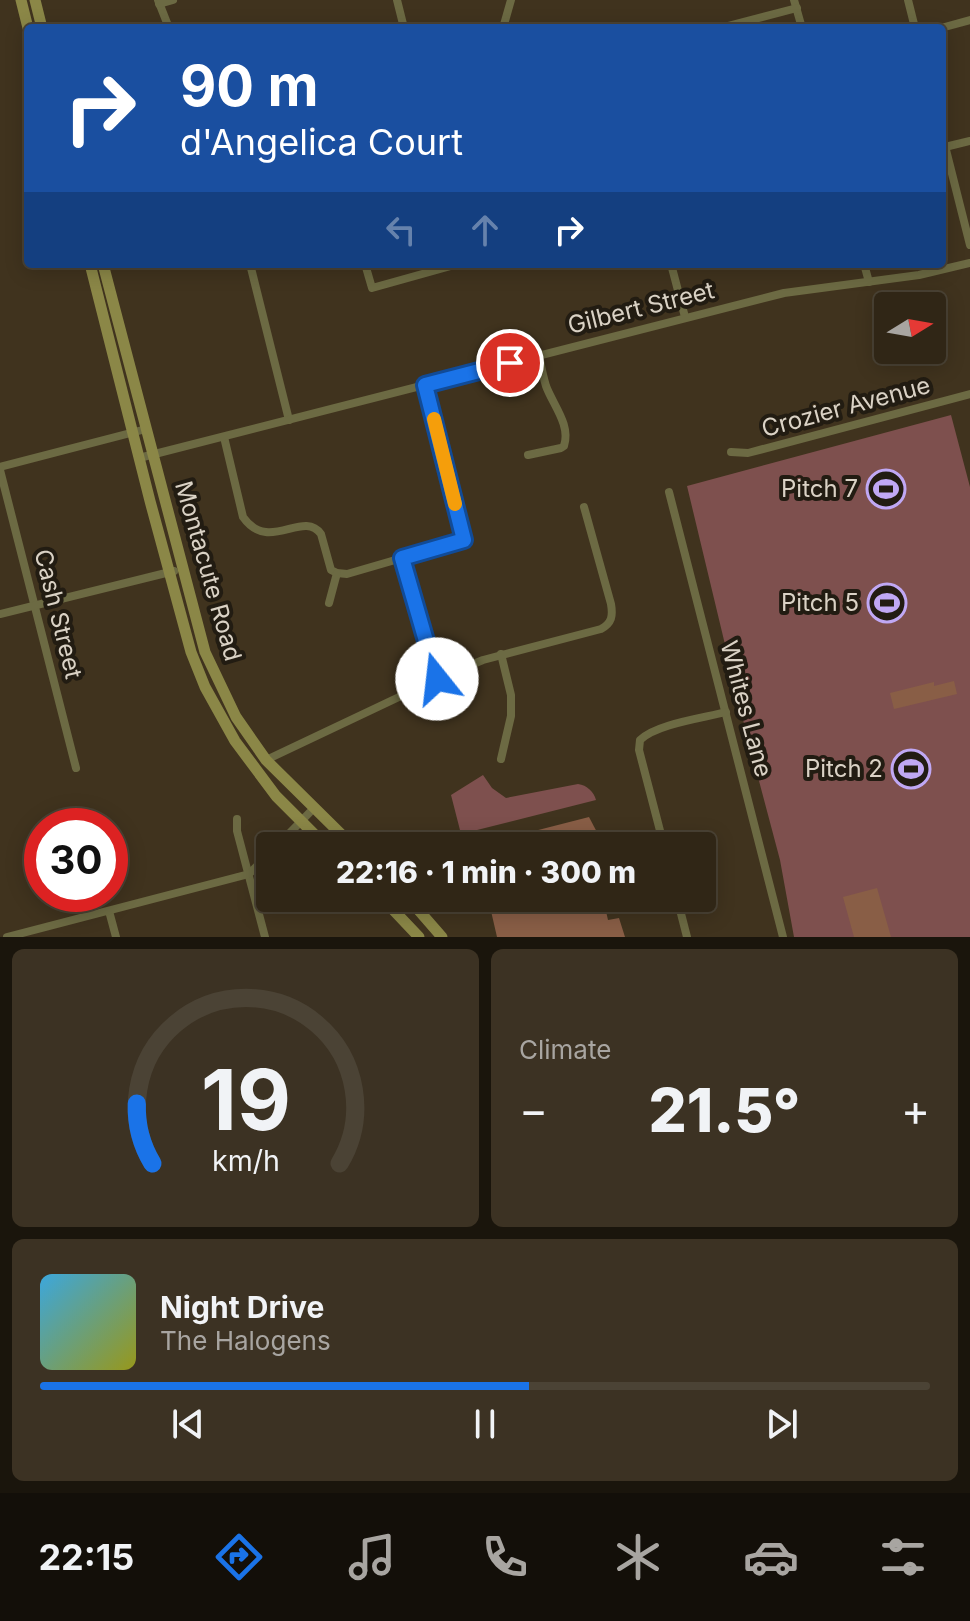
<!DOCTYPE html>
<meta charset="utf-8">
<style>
:root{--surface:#302616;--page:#3c3223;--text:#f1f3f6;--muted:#a8a5a1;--line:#4b4335;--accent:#1a73e8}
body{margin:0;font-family:Inter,sans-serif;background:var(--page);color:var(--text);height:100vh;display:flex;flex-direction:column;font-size:30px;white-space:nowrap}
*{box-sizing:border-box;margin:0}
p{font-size:26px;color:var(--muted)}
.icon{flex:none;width:44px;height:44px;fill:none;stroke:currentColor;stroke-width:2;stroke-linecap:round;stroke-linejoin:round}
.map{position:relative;height:937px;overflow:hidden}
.drawer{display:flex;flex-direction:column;gap:12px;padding:12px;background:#1a150c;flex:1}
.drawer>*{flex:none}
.guide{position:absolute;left:24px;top:24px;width:922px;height:244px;border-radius:8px;box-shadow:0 4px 20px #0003,0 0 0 2px var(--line);background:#1a4fa0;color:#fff;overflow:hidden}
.needle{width:52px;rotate:79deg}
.buttons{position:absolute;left:874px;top:292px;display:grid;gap:16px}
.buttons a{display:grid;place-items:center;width:72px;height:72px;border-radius:8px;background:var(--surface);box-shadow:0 4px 20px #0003,0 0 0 2px var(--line);font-size:40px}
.speed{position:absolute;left:24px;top:808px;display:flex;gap:16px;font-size:40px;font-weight:700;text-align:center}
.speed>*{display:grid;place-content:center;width:104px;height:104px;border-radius:50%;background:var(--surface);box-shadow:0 4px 20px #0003,0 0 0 2px var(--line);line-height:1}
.speed .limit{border:12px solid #d22;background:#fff;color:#111}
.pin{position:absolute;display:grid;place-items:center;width:68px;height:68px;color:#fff;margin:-34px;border:4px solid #fff;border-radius:50%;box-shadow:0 2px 8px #0007}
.me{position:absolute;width:88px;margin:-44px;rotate:344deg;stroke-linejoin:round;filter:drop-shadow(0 0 6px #0008)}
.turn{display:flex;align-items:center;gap:28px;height:168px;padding:0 24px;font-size:36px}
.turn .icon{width:104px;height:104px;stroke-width:2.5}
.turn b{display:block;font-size:56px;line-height:68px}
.lanes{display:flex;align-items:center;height:76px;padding:0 24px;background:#0003;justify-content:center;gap:40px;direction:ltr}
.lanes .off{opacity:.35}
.big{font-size:60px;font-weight:800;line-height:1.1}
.drawer .tile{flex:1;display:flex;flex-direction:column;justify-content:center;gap:12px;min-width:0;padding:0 28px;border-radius:12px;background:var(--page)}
.drawer .dial{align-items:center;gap:0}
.dial svg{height:208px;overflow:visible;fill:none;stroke:var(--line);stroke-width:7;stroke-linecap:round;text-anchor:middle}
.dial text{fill:var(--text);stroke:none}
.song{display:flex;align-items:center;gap:24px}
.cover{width:96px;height:96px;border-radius:12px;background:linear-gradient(135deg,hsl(200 70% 55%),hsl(60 70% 35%))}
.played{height:8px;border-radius:4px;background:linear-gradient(90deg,var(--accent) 55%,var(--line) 55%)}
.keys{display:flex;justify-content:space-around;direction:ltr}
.heat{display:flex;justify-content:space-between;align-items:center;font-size:44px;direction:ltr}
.drawer .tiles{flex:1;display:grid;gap:12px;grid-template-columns:1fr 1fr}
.tile:last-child{grid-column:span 2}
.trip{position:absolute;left:256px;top:832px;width:460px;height:80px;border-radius:8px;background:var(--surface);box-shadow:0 4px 20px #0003,0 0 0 2px var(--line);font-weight:800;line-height:80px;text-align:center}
.dock{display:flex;height:128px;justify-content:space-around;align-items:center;background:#130f09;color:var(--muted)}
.dock .icon{width:56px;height:56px}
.dock .current{color:var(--accent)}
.dock b{font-size:36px;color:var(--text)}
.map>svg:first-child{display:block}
</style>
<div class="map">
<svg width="970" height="937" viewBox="0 0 970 937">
<rect width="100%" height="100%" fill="#40331e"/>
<!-- green -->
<g fill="#7e504e">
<path d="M951,415L970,487V937H794L780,860L746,732L687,486Z"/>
<path d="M483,775L492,788L506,798L578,784C587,785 594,792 596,800L461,834L451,795Z"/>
</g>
<!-- building -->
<g fill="#895e46">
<path d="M954,681L957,694L894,709L890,693L934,682V686Z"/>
<path d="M589,817L600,838L602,846H488L487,843Z"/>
<path d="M877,888L891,937H854L843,897Z"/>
<path d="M488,898H603L608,920L619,918L625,937H497Z"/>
</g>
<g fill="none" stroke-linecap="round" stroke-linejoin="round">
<!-- street -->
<g stroke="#6c6a43" stroke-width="8">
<path d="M158,0L169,28"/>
<path d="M397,0L404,28"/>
<path d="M794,0L802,28"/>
<path d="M908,0L915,28"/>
<path d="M159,4L173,0"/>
<path d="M503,28L511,0"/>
<path d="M720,28L797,8"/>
<path d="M941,28L970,20"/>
<path d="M942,134L970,245"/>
<path d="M945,147L970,141"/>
<path d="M250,264L289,420"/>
<path d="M365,264L372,288L458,264"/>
<path d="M671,264L685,317"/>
<path d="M864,264L869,282"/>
<path d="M224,437L243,517C269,554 303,509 321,534L331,570L337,573L347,574L464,540L425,385"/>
<path d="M731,452L748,453L970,394"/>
<path d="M528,455L561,448L564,446C571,425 553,405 546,386C543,376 541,366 539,355"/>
<path d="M139,458L784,293L919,275L970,263"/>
<path d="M0,467L146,429"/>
<path d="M0,470L76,768"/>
<path d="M669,492L783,937"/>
<path d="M402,558L437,679"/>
<path d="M329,603L337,573"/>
<path d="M0,614L174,571"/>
<path d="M501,654L511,695V716L501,759"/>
<path d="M266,760L437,679L483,660L601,629C612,623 613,616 611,604L584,507"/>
<path d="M237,819V831L265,937"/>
<path d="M277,846L313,809"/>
<path d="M664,846L639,750L640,740C656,724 703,718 726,712"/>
<path d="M677,898L687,937"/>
<path d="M109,911L116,937"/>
<path d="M7,937L249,874L270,853"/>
</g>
<!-- secondary -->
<g stroke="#8b8747" stroke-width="11">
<path d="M21,0L28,28"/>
<path d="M35,0L42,28"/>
<path d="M90,264L150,501L191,652L205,687L235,741L276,796L326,846"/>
<path d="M103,264L205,652L236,717L266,760L353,846"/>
<path d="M382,898L419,937"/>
<path d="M408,898L442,937"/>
</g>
</g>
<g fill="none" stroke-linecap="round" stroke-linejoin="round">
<defs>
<path id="route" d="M437,679L402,558L464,540L425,385L510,363"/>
</defs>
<!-- route casing -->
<use href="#route" stroke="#114b97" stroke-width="20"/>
<!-- route -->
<use href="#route" stroke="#1a73e8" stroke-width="14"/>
<!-- slow -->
<path stroke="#f59e0b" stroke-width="14" d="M434,419L455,504"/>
</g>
<!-- icons -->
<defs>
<symbol id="stadium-ring" viewBox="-11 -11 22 22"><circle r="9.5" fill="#221c12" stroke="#c0a8f4" stroke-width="1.5"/><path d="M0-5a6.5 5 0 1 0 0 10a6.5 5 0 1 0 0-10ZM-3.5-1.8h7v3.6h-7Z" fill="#c0a8f4"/></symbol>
</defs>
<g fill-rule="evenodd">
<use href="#stadium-ring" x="864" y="467" width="44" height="44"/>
<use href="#stadium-ring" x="865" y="581" width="44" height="44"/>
<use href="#stadium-ring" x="889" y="747" width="44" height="44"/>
</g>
<g text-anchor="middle" stroke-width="8" stroke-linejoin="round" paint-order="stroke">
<!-- street labels -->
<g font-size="24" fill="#dad2c5" stroke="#221c12">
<text transform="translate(641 308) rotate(-14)" y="8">Gilbert Street</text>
<text transform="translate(846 407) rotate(-15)" y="8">Crozier Avenue</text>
<text transform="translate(208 571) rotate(74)" y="8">Montacute Road</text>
<text transform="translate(58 614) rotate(76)" y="8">Cash Street</text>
<text transform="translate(746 709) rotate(75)" y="8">Whites Lane</text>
</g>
<!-- poi labels -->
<g font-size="24" fill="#dad2c5" stroke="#221c12" text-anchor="end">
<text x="858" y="497">Pitch 7</text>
<text x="859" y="611">Pitch 5</text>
<text x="883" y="777">Pitch 2</text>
</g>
</g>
</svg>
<div class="buttons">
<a><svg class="needle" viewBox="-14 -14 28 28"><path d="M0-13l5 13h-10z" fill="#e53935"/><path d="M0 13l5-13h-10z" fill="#a8a5a1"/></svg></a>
</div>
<div class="speed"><div class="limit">30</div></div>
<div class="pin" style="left:510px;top:363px;background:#d93025"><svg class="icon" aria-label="arrive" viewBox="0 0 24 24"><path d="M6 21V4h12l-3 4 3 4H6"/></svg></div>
<svg class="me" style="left:437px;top:679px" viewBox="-20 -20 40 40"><circle r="19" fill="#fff"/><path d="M0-13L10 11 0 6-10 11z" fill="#1a73e8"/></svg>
<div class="trip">22:16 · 1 min · 300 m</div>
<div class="guide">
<div class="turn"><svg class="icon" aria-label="right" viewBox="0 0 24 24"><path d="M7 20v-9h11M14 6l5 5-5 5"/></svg><div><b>90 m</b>d'Angelica Court</div></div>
<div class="lanes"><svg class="icon off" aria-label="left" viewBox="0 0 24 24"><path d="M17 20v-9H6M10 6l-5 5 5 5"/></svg><svg class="icon off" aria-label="ahead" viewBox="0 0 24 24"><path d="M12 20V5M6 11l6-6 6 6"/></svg><svg class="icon" aria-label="right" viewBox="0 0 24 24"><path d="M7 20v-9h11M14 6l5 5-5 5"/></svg></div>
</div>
</div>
<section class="drawer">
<div class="tiles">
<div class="tile dial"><svg viewBox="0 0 100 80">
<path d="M14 69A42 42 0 1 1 86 69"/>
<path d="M14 69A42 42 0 0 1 8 46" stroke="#1a73e8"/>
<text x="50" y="56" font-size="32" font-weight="700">19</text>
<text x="50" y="72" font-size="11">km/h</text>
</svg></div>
<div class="tile"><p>Climate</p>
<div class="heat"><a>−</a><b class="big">21.5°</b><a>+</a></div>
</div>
<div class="tile">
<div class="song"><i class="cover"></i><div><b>Night Drive</b><p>The Halogens</p></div></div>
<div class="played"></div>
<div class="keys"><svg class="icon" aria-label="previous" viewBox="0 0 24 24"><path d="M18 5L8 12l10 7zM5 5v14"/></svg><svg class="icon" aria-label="pause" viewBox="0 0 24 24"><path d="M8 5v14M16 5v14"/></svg><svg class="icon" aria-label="next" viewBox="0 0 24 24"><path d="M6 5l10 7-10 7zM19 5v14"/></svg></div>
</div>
</div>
</section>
<nav class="dock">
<b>22:15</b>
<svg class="icon current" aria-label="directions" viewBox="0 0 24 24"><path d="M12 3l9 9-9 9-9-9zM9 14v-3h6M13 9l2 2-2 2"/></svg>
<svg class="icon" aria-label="music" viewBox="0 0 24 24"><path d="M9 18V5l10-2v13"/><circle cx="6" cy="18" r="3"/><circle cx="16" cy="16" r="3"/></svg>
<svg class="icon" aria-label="phone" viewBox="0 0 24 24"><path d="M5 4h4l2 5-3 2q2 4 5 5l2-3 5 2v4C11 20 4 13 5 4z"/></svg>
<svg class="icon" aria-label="climate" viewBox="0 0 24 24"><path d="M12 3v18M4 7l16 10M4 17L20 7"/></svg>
<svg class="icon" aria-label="car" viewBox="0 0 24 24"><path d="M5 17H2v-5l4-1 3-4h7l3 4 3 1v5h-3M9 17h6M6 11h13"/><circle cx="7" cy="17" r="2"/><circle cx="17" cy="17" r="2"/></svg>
<svg class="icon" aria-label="filters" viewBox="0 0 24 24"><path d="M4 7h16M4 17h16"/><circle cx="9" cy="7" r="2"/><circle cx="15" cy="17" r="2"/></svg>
</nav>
